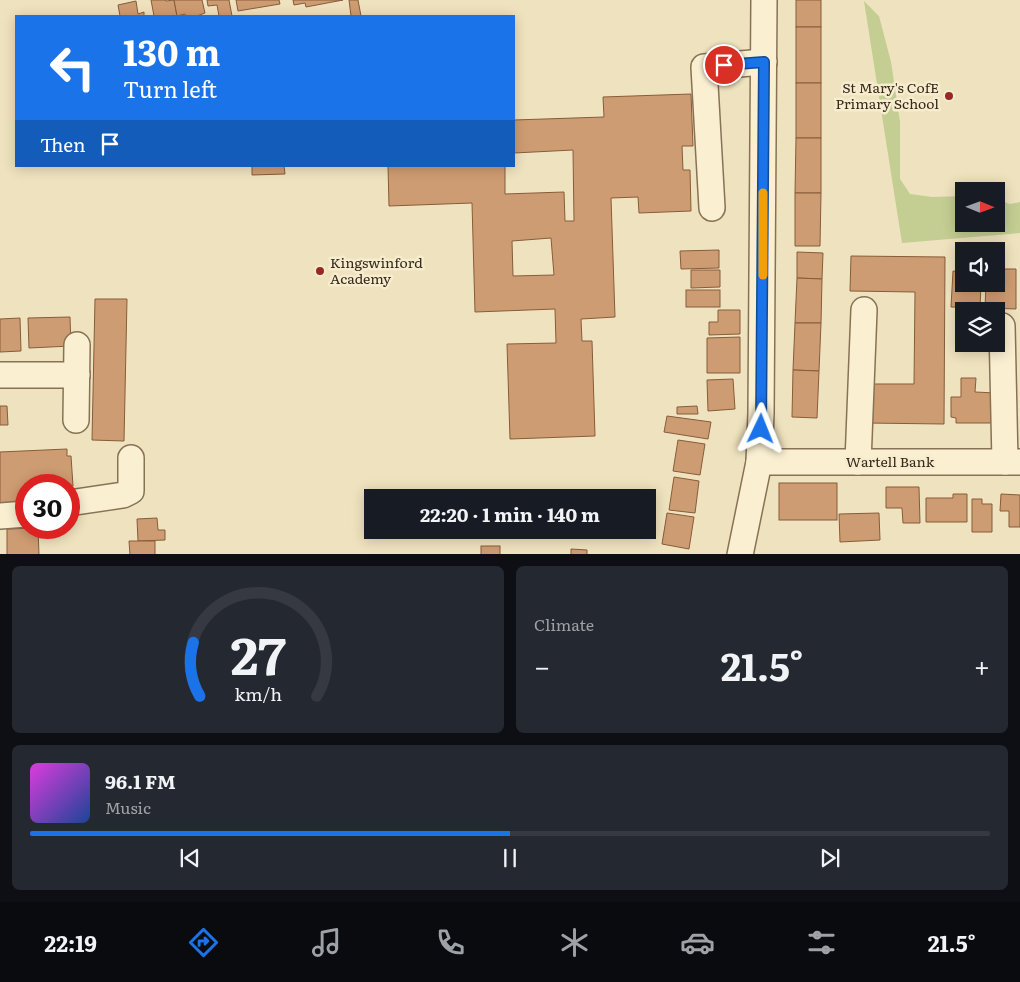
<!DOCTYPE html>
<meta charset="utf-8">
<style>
:root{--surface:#171b24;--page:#242831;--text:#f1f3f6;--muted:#9ea1a6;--line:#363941;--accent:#1a73e8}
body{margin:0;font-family:Literata,serif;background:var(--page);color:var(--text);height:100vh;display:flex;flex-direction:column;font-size:19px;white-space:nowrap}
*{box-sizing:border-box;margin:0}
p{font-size:16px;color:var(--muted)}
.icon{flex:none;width:28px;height:28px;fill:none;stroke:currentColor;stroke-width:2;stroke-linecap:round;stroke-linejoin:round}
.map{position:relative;height:554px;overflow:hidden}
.panel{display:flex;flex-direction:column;gap:12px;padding:12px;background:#0d0f14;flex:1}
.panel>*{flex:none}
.top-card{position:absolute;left:15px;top:15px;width:500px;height:152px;border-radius:0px;box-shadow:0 2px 12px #0003;background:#1a73e8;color:#fff;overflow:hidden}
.needle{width:32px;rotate:91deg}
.controls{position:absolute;left:955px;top:182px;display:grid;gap:10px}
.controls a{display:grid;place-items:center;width:50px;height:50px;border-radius:0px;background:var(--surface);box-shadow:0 2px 12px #0003;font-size:25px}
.speed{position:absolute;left:15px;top:474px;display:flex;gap:10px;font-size:25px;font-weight:700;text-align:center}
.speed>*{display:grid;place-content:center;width:65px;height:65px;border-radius:50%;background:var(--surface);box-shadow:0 2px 12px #0003;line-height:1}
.speed .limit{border:8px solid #d22;background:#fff;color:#111}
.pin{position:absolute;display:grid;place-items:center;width:42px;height:42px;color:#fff;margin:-21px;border:2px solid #fff;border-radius:50%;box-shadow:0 1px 5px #0007}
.me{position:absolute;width:55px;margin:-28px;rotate:2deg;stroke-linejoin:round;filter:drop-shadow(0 0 4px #0008)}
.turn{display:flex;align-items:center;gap:18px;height:105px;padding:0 25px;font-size:22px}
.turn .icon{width:65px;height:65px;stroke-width:2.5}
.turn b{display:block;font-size:35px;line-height:42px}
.then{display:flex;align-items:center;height:48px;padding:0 25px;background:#0003;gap:10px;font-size:19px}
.big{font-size:38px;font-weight:700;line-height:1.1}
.panel .card{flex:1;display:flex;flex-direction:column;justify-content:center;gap:8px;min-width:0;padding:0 18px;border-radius:8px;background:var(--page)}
.panel .dial{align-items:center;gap:0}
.dial svg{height:130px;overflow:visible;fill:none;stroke:var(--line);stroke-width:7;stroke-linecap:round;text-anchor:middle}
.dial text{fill:var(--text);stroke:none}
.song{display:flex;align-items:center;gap:15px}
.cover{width:60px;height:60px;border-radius:8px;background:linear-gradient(135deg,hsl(300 70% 55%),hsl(220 70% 35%))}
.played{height:5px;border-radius:2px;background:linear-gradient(90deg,var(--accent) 50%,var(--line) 50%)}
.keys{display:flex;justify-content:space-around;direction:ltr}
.heat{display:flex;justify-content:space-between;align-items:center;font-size:28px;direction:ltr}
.panel .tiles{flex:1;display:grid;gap:12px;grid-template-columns:1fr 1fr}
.card:last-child{grid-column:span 2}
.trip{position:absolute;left:364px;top:489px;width:292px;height:50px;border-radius:0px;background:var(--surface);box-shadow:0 2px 12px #0003;font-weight:700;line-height:50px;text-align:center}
.menu{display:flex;height:80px;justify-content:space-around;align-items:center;background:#090b0e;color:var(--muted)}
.menu .icon{width:35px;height:35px}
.menu .on{color:var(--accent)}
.menu b{font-size:22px;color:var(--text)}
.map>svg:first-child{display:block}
</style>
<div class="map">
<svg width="1020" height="555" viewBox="0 0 1020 555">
<rect width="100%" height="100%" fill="#efe2be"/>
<!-- green -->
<path fill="#c4cd92" d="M864,1L879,16L891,62L900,122V179L910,194L932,197L964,196V224H996V199L1010,204L1020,202V233L902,243Z"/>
<!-- building -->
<g fill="#ce9c72" stroke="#875c3b" fill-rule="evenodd">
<path d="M151,0H165L166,1L174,0L177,16H154Z"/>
<path d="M174,0H202L205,13L197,16H186L185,14L177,16Z"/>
<path d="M207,0H229L232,16H219L217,5L208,6Z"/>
<path d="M236,0H279L280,4L238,11Z"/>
<path d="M293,0H343L306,7L305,3L294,5Z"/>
<path d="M349,0H358L361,16H351Z"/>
<rect x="796" y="0" width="25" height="27"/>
<path d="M136,1L138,14L144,12V16H119H120L118,5Z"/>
<rect x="796" y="27" width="25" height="56"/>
<rect x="796" y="83" width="25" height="55"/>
<path d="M691,94L693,146H682L683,170H690L691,211L639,213L638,197L611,198L615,317L581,319L582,341H592L595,436L510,439L507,344L556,343L555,309L475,312L472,203L389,206L388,166H505V194L564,192L565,221H574L573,150L514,153V120L604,117L603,97ZM551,238L554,275L513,276L512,241Z"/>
<path d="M796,138H821V193H795Z"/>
<path d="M252,166H284L285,174L252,175Z"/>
<path d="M795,193H821L820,246H795Z"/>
<path d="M719,250V268L681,269L680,251Z"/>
<path d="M797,252L823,253L822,279L797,278Z"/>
<path d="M851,256L945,257L944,424L866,423L867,384H914L915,292L850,291Z"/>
<path d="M996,269H1016V309L985,308L986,284H996Z"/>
<path d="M691,270H720V287L691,288Z"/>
<path d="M953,271L964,272V284H981L980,308L951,307Z"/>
<path d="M797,278L822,279L821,323H795Z"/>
<rect x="686" y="290" width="34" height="17"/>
<path d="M95,299H127L124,441L92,440Z"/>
<path d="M718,310H740V334L709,335V322H718Z"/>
<path d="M70,317L71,346L29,348L28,318Z"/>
<path d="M20,318L21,351L0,352V319Z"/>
<path d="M795,323H821L819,371L793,370Z"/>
<path d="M740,337V373H707V338Z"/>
<path d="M793,370L819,371L817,418L792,417Z"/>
<path d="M961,378H976L975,392L996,393L995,423H956V418L951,417V397H961Z"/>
<path d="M733,379L735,409L708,411L707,380Z"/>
<path d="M0,406H7L8,425H0Z"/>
<path d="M697,406L698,414H677V407Z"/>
<path d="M667,416L711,422L708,439L664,432Z"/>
<path d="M678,440L705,444L700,475L673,471Z"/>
<path d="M67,449V456H71L73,486L26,485V503L0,504V452Z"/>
<path d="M674,477L699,481L695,513L669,510Z"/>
<rect x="779" y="483" width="58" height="37"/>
<path d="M886,487H919L920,523H903L902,508H886Z"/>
<path d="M953,494H967V522H926V498H953Z"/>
<path d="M1001,494L1020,495V527H1009V511H1000Z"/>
<path d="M972,499H982V504H992V532H972Z"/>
<path d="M667,513L694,517L689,549L662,544Z"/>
<path d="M879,513L880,540L840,542L839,514Z"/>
<path d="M157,518L158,530H165V540L138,541L137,519Z"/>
<path d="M38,528L39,555H7V529Z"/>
<rect x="483" y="530" width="26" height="8"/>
<rect x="509" y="530" width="23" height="8"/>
<path d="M129,541H155V555H130Z"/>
<rect x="481" y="546" width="19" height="9"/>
<path d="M571,549L587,550V555H571Z"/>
</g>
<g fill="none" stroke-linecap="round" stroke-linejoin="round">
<defs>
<g id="minor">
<path d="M712,208L704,67L764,62"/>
<path d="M1002,326L1005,462"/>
<path d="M0,375H77"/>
<path d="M76,420L77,345"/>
<path d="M759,462H1020"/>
<path d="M858,462L864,310"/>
<path d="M69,503L123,495L131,491V458"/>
<path d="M0,516L26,514"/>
<path d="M740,555L759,462L761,413L764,0"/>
</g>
</defs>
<!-- minor casing -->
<use href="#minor" stroke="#877256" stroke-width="28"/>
<!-- minor -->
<use href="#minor" stroke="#faefd1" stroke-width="25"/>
</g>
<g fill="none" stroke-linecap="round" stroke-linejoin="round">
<defs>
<path id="route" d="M724,65L764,62L761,429"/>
</defs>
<!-- route casing -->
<use href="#route" stroke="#114b97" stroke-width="12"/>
<!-- route -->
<use href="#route" stroke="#1a73e8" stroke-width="9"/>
<!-- slow -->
<path stroke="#f59e0b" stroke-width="9" d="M763,275V193"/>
</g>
<!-- markers -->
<g fill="#982825" stroke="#f6ecce" stroke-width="2">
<circle cx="949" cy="96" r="5"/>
<circle cx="320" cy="271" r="5"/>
</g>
<g text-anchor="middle" stroke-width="5" stroke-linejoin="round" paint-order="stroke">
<!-- poi labels -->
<g font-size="14" fill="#36291b" stroke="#f6ecce" text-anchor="end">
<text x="939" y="93">St Mary's CofE<tspan x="939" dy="16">Primary School</tspan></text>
<text x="330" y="268" text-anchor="start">Kingswinford<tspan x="330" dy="16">Academy</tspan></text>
</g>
<!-- street labels -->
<g font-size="14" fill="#36291b" stroke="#f6ecce">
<text x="890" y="467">Wartell Bank</text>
</g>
</g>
</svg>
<div class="controls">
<a><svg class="needle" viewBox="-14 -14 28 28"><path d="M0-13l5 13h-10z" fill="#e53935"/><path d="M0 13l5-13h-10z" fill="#9ea1a6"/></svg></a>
<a><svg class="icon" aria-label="sound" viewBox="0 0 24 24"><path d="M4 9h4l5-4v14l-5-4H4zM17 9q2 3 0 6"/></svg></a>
<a><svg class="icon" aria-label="layers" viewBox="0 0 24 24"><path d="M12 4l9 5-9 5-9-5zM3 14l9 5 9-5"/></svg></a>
</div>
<div class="speed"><div class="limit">30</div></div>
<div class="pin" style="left:724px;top:65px;background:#d93025"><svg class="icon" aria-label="arrive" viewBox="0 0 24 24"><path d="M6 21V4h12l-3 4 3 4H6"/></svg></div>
<svg class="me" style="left:761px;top:429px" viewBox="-20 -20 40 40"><path d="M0-17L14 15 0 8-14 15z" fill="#1a73e8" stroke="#fff" stroke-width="4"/></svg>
<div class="trip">22:20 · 1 min · 140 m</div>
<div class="top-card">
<div class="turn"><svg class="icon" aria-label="left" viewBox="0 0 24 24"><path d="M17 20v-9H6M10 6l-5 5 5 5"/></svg><div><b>130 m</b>Turn left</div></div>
<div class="then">Then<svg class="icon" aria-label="arrive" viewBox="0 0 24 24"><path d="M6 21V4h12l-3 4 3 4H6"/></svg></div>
</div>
</div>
<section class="panel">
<div class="tiles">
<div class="card dial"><svg viewBox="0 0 100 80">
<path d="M14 69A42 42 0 1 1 86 69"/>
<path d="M14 69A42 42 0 0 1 10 36" stroke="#1a73e8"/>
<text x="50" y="56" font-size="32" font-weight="700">27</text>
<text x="50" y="72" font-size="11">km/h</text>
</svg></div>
<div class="card"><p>Climate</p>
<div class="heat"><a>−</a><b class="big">21.5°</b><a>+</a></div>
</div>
<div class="card">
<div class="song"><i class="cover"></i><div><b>96.1 FM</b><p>Music</p></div></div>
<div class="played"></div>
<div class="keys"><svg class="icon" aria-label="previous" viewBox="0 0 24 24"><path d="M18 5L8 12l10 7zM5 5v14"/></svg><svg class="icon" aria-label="pause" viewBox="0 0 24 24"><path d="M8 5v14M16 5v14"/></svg><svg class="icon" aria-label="next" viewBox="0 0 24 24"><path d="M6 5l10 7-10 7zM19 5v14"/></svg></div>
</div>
</div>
</section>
<nav class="menu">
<b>22:19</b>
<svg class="icon on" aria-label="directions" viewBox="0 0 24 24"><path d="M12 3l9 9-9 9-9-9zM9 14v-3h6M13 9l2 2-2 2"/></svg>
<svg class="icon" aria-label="music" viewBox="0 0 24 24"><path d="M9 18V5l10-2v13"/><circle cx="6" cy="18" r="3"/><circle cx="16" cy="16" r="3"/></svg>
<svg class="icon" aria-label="phone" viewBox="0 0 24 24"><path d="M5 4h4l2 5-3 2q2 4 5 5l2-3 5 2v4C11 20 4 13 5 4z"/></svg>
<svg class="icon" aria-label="climate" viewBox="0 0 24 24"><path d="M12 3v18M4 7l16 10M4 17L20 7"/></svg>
<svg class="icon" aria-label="car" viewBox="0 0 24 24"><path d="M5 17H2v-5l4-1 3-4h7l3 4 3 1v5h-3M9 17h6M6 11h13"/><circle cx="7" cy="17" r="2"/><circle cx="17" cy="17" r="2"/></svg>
<svg class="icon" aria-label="filters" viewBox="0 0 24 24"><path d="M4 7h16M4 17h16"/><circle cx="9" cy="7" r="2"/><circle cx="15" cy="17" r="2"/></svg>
<b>21.5°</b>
</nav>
